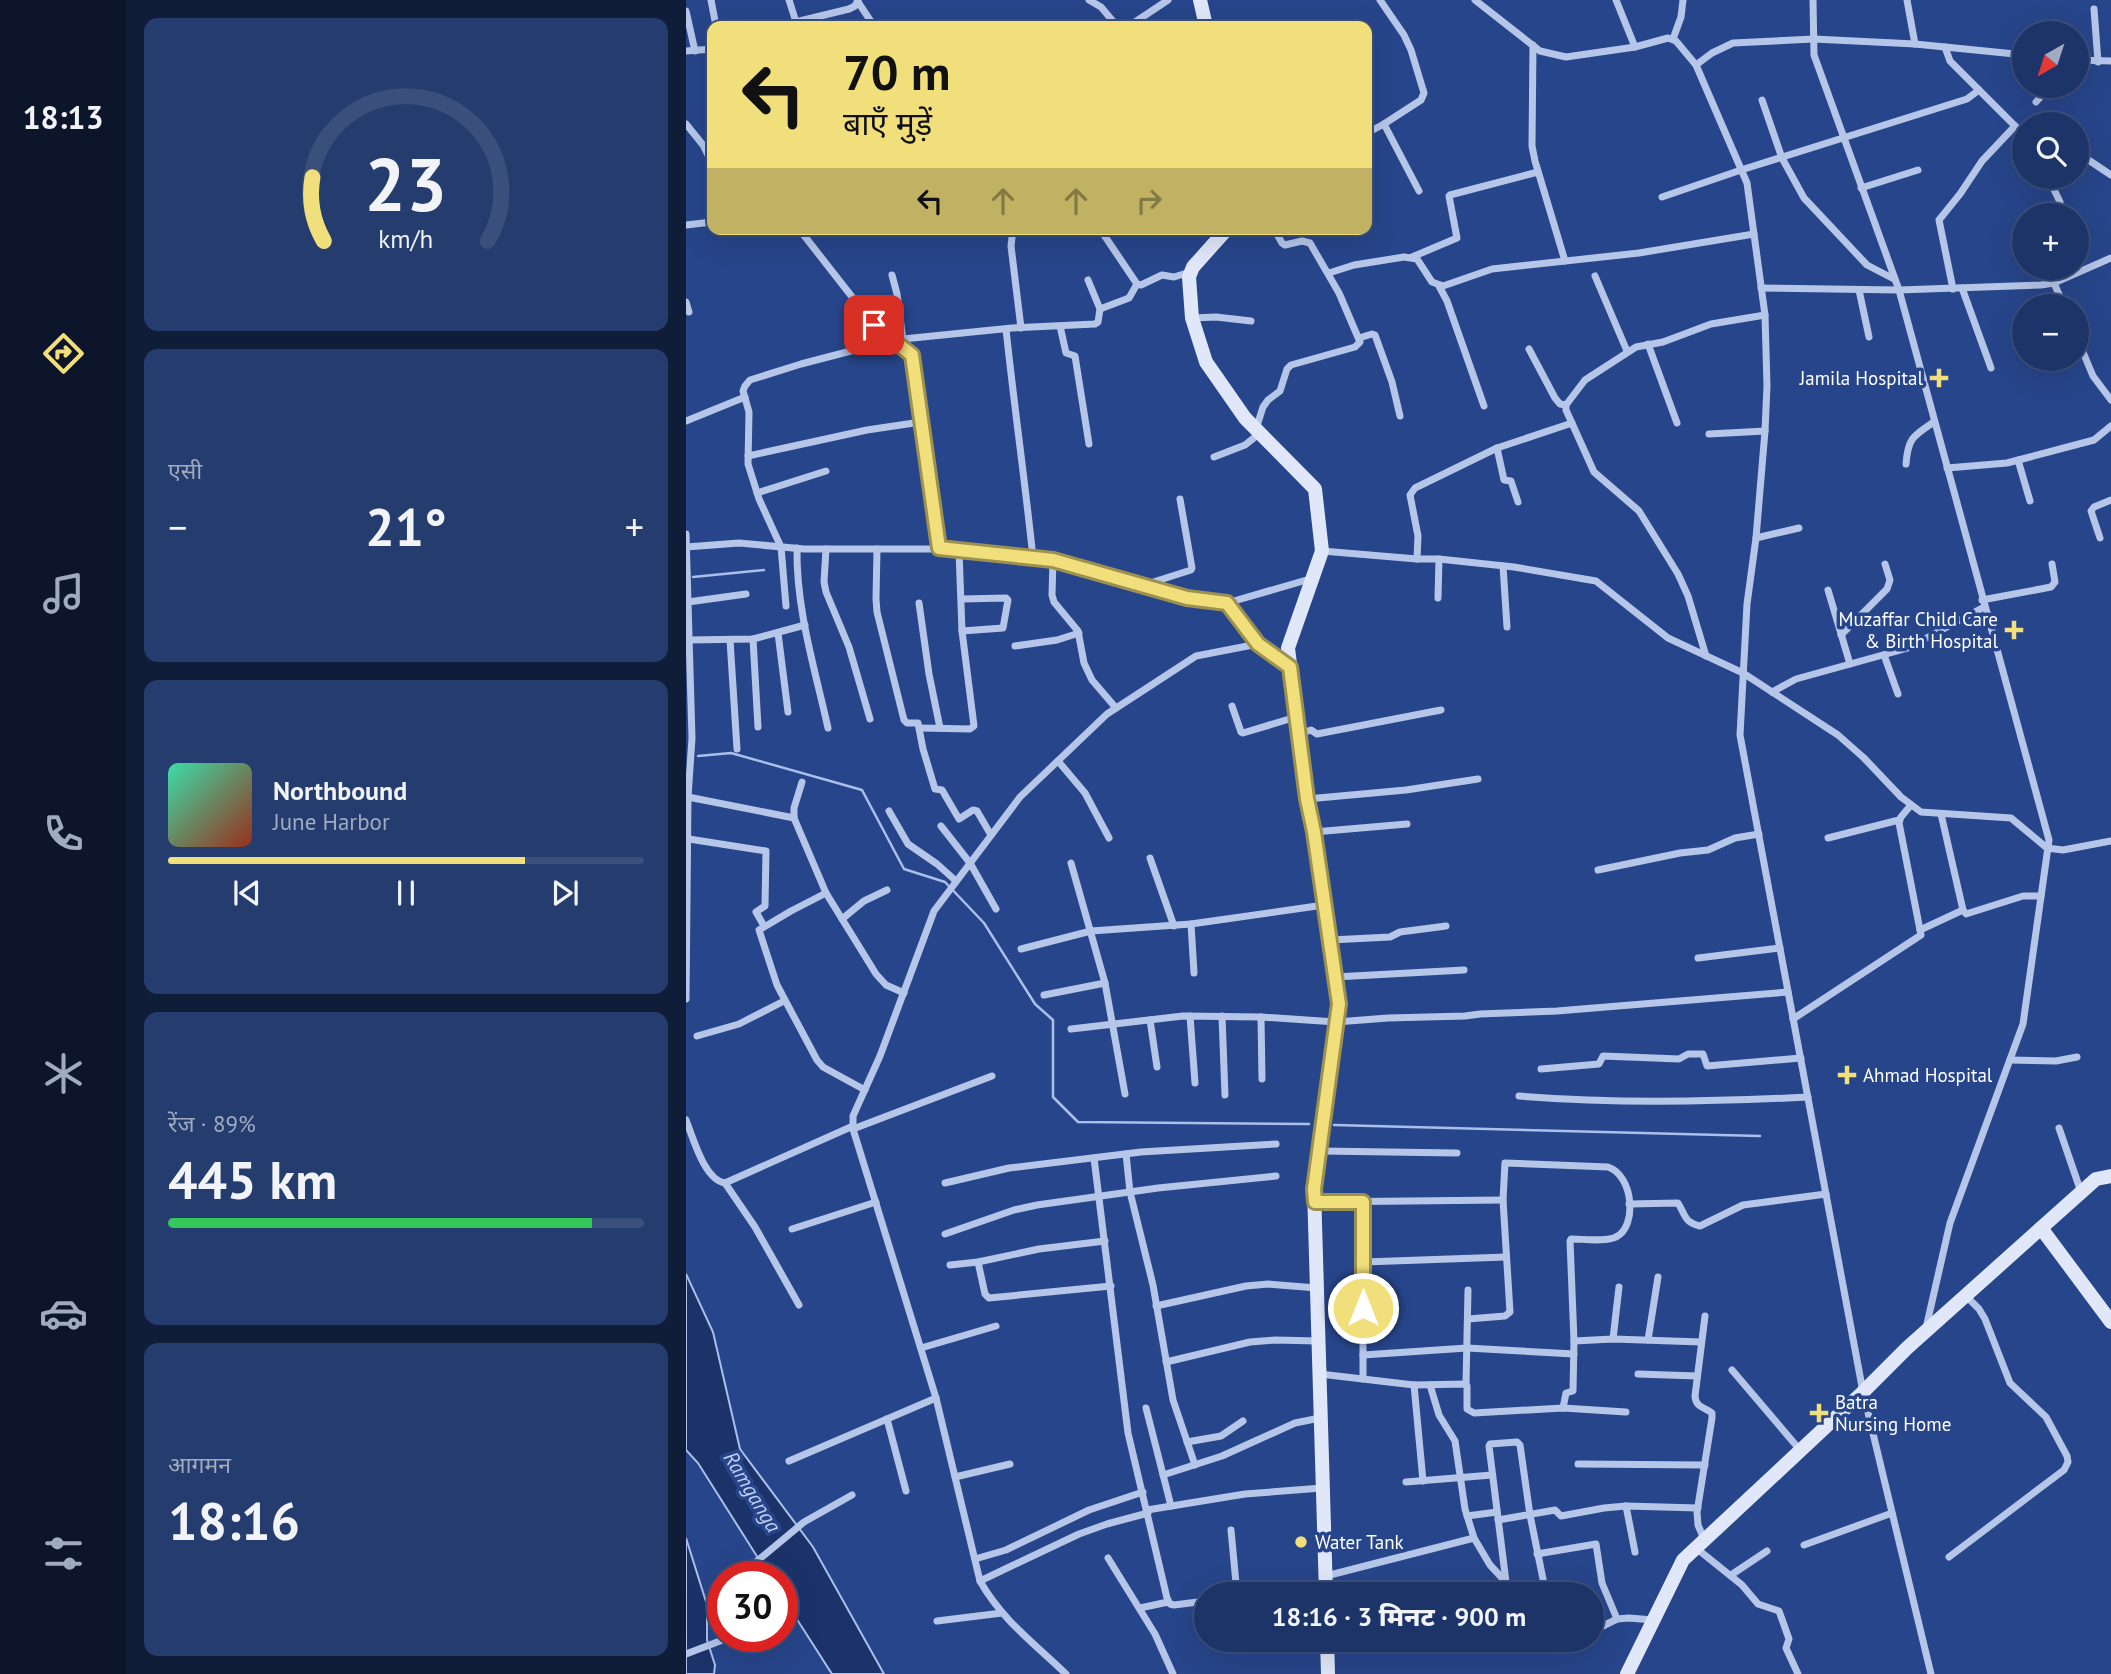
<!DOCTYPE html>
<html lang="hi">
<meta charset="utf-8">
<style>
:root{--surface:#1d3468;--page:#253c6e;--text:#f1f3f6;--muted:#a0aac0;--line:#3b4f7c;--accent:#f1df7b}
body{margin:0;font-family:"PT Sans","Noto Sans Devanagari",sans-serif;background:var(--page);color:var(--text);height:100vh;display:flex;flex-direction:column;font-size:26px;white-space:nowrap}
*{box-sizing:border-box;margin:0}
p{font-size:23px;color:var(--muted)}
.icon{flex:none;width:38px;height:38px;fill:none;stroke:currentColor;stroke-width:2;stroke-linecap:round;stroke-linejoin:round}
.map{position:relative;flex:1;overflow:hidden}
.sheet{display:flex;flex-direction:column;gap:18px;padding:18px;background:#101d39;width:560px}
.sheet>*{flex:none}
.hud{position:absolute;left:21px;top:21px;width:665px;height:214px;border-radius:14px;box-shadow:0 7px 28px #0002,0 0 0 2px var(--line);background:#f1df7b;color:#111;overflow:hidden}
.needle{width:46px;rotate:219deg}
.fabs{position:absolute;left:1326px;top:21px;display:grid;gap:14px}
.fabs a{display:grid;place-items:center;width:77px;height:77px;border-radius:50%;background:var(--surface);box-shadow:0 7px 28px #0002,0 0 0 2px var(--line);font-size:35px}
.speed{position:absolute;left:21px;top:1561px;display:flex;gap:14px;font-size:35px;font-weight:700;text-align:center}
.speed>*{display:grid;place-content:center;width:91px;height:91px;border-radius:50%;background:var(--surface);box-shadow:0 7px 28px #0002,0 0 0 2px var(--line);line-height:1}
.speed .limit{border:10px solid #d22;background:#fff;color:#111}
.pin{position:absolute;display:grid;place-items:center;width:60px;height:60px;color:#fff;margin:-30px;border-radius:14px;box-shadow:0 4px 10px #0006}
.me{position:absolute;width:77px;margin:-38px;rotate:0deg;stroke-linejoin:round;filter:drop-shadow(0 0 5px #0008)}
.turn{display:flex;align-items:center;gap:24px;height:147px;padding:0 21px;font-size:32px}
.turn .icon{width:91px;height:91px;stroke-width:2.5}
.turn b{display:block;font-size:49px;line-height:60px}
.lanes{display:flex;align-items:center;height:66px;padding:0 21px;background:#0003;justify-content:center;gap:35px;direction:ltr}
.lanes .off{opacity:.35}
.big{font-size:52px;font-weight:800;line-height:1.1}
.sheet .card{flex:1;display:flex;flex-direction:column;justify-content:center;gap:10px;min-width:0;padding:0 24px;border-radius:14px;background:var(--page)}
.sheet .dial{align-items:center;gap:0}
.dial svg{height:182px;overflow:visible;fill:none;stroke:var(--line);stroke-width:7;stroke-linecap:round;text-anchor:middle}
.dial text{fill:var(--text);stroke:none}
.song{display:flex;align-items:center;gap:21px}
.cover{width:84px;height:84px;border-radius:10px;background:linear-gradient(135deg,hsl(160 70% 55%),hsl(10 70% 35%))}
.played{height:7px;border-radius:4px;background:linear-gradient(90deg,var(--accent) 75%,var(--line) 75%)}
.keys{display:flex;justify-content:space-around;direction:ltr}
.heat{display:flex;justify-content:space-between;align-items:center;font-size:38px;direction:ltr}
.charge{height:10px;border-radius:5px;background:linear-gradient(90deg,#34c759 89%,var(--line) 0)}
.trip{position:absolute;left:508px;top:1582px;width:410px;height:70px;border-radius:35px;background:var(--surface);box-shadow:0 7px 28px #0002,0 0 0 2px var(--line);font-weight:800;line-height:70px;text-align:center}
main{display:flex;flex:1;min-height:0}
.tab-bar{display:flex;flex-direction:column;width:126px;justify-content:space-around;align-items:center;background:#0c152a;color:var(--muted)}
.tab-bar .icon{width:49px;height:49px}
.tab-bar .current{color:var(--accent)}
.tab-bar b{font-size:32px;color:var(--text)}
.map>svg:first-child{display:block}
</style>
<main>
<nav class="tab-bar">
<b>18:13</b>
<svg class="icon current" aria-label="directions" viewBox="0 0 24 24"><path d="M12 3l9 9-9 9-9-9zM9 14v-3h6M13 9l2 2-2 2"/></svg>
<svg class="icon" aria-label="music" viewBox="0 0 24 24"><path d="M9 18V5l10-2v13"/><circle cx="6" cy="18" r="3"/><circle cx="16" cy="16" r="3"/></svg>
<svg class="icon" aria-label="phone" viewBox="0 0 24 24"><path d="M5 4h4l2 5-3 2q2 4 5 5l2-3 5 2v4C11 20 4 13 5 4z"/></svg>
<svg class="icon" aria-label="climate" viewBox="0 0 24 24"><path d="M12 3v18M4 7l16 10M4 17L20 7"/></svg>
<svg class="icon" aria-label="car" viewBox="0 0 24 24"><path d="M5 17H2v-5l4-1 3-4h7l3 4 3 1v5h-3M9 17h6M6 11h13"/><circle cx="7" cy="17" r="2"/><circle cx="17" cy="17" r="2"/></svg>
<svg class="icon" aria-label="filters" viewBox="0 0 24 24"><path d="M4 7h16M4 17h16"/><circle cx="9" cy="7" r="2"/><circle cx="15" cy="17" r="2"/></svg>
</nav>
<section class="sheet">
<div class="card dial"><svg viewBox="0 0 100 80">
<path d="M14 69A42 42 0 1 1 86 69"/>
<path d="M14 69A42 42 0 0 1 9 41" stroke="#f1df7b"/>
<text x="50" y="56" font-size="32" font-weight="700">23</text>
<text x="50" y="72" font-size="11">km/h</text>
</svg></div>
<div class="card"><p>एसी</p>
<div class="heat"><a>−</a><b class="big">21°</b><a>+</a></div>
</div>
<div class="card">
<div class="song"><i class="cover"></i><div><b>Northbound</b><p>June Harbor</p></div></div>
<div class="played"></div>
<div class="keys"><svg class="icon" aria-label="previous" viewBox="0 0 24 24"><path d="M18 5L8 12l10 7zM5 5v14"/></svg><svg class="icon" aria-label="pause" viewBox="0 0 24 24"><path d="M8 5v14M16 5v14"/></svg><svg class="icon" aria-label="next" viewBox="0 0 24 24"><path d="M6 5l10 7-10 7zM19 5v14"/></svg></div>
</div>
<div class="card"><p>रेंज · 89%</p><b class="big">445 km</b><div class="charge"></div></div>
<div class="card"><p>आगमन</p><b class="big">18:16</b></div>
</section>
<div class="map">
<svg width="1425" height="1674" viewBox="0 0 1425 1674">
<rect width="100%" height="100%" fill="#27458a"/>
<!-- water -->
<g fill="#1c336a" stroke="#aabfea" stroke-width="2">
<path d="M0,1274L27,1332L54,1449L127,1547L198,1674H146L96,1596V1577H84L12,1463L0,1450Z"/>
<path d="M0,1538L21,1605V1640L29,1665L28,1674H0Z"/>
</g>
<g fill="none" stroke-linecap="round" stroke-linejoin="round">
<!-- stream -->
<g stroke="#aabfea" stroke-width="2.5">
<path d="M7,577L78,570"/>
<path d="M12,756L45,753L176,790L218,869L259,882L298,923L349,1004L367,1020V1097L392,1122L623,1124"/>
<path d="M648,1125L1074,1136"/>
</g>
<!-- street -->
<g stroke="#b5c6e9" stroke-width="7">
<path d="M25,0L30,26"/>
<path d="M103,0L110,22"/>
<path d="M403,0L415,7L431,26"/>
<path d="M694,0L718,35L725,50L738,93L735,100L698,124L733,191"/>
<path d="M789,0L854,51L880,57L949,47L982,38L990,41L1010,65L1061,183L1079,315L1081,386L1079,431L1070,538L1061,604L1054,735L1177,1392L1245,1674"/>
<path d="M930,0L949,47"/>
<path d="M1127,0L1128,55L1213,290L1363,840L1337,1024L1264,1223L1240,1328"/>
<path d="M1221,0L1229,44"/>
<path d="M172,2L188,26"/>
<path d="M1408,9L1412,62"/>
<path d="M0,11L9,51"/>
<path d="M93,26L163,9L169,6L172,0"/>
<path d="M443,26L482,0"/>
<path d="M987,39L995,17L997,0"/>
<path d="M847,45L846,146L849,161L879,261"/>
<path d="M1259,47L1264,61L1339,136"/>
<path d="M0,51L26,49"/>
<path d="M1391,60L1425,61"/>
<path d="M1010,65L1026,53L1047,43L1128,39L1229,44L1339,55"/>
<path d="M1076,100L1096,158L1118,198L1181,265L1208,279"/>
<path d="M1350,102L1360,91L1362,86"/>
<path d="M0,124L17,145L26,163"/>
<path d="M681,133L698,124"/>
<path d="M1391,158L1398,157L1425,175"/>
<path d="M1362,177L1374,202"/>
<path d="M1175,188L1232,170"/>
<path d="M976,197L1055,170L1281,99L1293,90"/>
<path d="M0,225L26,222"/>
<path d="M113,229L188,325L226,355L253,549"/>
<path d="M327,229L325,246L335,328"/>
<path d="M414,229L451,284L455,285L476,275L488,277L504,272"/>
<path d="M726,257L771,238L763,196L764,195L852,172"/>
<path d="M643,273L668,265L718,257L731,259L746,282L757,286L806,269L953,253L1068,234"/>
<path d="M206,275L211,294L217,340"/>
<path d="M909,276L941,351"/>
<path d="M1368,283L1378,306"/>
<path d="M753,286L761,301L798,406"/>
<path d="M1075,288L1213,290L1355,285L1368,283L1425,258"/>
<path d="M1276,288L1305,368"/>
<path d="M1267,289L1253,220L1274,194L1296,161L1329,126"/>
<path d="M1173,290L1183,337"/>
<path d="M0,302L3,312"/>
<path d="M414,309L443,298L451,284"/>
<path d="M507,318L530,317L565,321"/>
<path d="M374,326L380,353L389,356L403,444"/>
<path d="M320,329C328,405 339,481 347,558"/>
<path d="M673,338L686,334L689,335L706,382L714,416"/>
<path d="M1391,338L1407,376L1425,400"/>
<path d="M962,344L991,423"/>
<path d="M843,349L869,398L874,404L880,405"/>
<path d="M0,421L59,397"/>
<path d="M570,429L577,407L582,400L594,391L601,369L605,365L669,347L674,342L653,293L624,243L616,241L599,245L596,243L588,229"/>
<path d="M1023,434L1079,431"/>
<path d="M811,448L818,480L825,481L832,502"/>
<path d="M62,456L181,430L235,422"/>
<path d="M528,457L559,445L574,433"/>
<path d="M1332,460L1344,501"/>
<path d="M1220,464C1222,438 1227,436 1248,422"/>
<path d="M1261,468L1321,463L1344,457L1408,440L1425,426"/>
<path d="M71,493L140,471"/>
<path d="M0,534L6,738L2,797L0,999"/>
<path d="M1070,538L1113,528"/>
<path d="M1414,538L1405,511L1408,507L1425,500"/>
<path d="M0,547L53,543L118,549H253L347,558L367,560L501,598L541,603L572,644L604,666"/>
<path d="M111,548C110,610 129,669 142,728"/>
<path d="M140,549L138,582L140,592L163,647L184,719"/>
<path d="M191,549L190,599L191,612L218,720L221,723H232L237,749L249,789L256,790L273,819L287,810L291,811L305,835"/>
<path d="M636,551L731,559H753L828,567L910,581L982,638L1057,673L1152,735L1178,758L1215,797L1235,812L1325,818L1361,848L1377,850L1425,841"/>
<path d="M731,559L732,536L724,495L729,488L811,448L886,423"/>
<path d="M367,560L366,595L368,602L392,631L398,663L406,680L430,708"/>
<path d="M817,566L821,627"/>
<path d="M458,585L505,570L506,568L494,499"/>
<path d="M1142,590L1164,664"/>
<path d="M752,598L753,559"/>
<path d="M276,599L320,598L322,600L317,628L276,631"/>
<path d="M1296,600L1365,587L1369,582L1366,564"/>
<path d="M2,602L60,594"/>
<path d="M233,603L243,674L254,728"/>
<path d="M541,603L624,579"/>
<path d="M100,606L95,547L73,499L62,464L63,412L57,391L59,386L64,380L115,364L207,340L326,328L409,324L412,322L414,309L402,280"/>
<path d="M92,633L102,712"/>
<path d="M1155,635L1201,589L1204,580L1199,564"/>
<path d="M67,639L72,727"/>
<path d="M2,640L67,639L119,625"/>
<path d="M44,640L51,749"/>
<path d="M329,646L371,640L393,633"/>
<path d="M1198,655L1212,694"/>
<path d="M1020,656L1002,596L992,574L953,511L908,472L880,410V405L899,380L950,347L977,342L1025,324L1079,315"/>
<path d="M1086,692L1110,679L1222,648L1298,607"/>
<path d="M546,706L555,732L557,733L610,717"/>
<path d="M234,728L284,729L288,726L276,631L273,551"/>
<path d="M613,734L625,730L631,734L755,710"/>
<path d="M372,761L399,793L423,838"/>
<path d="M116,782L108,808V818L140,893L190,974L200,985L218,993"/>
<path d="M2,797L108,818"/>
<path d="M621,799L720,790L792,779"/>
<path d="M203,811L222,844L251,864L270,881"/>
<path d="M1255,814L1277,910L1280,914L1337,896H1355"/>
<path d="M255,826L284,863L310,909"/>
<path d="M628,832L721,824"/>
<path d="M1142,838L1213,820"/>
<path d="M3,839L80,851L79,906L70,912L78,926"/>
<path d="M464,858L488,926"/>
<path d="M385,863L419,983L439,1094"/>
<path d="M912,870L994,853L1022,850L1049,838L1073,834"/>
<path d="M140,893L105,911L73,930L91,985L131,1060L137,1067L179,1090"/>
<path d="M156,919L178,901L201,890"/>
<path d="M505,924L508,973"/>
<path d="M1234,930L1277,910"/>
<path d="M644,940L704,937L714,932L760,926"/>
<path d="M335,949L405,931L505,924L638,905"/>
<path d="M1012,958L1094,948"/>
<path d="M649,977L778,970"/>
<path d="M358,995L419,983"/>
<path d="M504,1016L509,1083"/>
<path d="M536,1016L539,1095"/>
<path d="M575,1017L576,1079"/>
<path d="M1107,1019L1235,935L1213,823L1215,817L1225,805"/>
<path d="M464,1020L471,1067"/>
<path d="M385,1029L497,1016L575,1017L650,1022L702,1018L779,1016L794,1014L871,1011L1102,992"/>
<path d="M11,1036L53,1024L98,1001"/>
<path d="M1324,1060L1370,1061L1391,1057"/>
<path d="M855,1069L913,1064L917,1056L993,1059L1002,1054H1017L1021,1066L1115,1058"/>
<path d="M833,1096C930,1104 1025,1102 1122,1097"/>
<path d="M0,1120C7,1137 18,1180 39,1183L167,1126"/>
<path d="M1373,1128L1395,1192"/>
<path d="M167,1129L306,1076"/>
<path d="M634,1151L771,1153"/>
<path d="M440,1154L444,1192L467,1285L487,1400L509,1465"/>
<path d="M408,1158L442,1433L481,1598L484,1604L488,1605L520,1601"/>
<path d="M39,1183L69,1227L113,1305"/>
<path d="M259,1183L323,1168L455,1152L590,1144"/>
<path d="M629,1202L817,1200"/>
<path d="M943,1204L992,1203C1000,1216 998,1222 1014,1226L1057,1205L1140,1194"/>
<path d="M106,1229L190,1202"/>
<path d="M259,1234L328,1210L351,1205L472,1188L590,1176"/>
<path d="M292,1262L299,1294L303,1298L425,1286"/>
<path d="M678,1262L820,1257"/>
<path d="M264,1265L292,1262L353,1249L419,1241"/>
<path d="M470,1306L560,1286L582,1284L631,1288"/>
<path d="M782,1319L819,1316L824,1312L817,1200L819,1163L922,1167C947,1175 952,1226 930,1237C921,1242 896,1239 885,1239L884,1241L888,1341L887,1391L880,1393L877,1408"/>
<path d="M927,1339L933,1287"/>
<path d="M962,1340L972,1277"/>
<path d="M888,1341L927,1339L1015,1342"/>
<path d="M235,1348L310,1326"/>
<path d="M677,1355L781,1348L888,1354"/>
<path d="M480,1362L564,1342L589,1340L632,1341"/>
<path d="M1046,1370L1114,1450"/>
<path d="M634,1374L728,1385L780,1384L781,1386V1409L788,1413L877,1408L940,1412"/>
<path d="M952,1374L1011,1376"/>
<path d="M677,1379V1202"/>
<path d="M780,1384L782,1290"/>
<path d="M728,1385L737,1481"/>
<path d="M744,1385L753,1415L769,1441L779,1509L788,1538L804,1565L831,1594"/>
<path d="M460,1408L485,1506"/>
<path d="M201,1419L220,1491"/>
<path d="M501,1442L535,1436L557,1421"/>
<path d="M103,1461L250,1398"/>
<path d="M892,1464L1019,1465"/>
<path d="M477,1475L536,1456L609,1423L634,1418"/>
<path d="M269,1477L324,1464"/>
<path d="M720,1482L806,1475"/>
<path d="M940,1506L949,1552"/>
<path d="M461,1510L559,1494L636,1488"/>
<path d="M781,1516L811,1512"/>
<path d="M812,1520L869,1510L875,1516L918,1508L940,1506L1012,1508"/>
<path d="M545,1530L551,1594"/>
<path d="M1018,1539L1012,1525L1011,1512L1026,1418V1413C1018,1407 1010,1408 1009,1396L1019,1316"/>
<path d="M1118,1545L1206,1513"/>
<path d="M1010,1548L1056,1585L1072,1604L1093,1611L1103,1639L1100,1648L1112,1674"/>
<path d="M851,1554L910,1544L916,1583L931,1619"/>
<path d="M1263,1557L1378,1470L1382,1462L1381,1456L1360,1417L1324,1383L1299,1319L1293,1309L1280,1296"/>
<path d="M422,1558L469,1634L487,1674"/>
<path d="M289,1559L320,1550L403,1510L457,1492"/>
<path d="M1045,1575L1081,1551"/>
<path d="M640,1576L788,1538"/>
<path d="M76,1577L68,1565L70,1562L118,1522L166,1495"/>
<path d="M294,1581L393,1534L421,1524L462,1513"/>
<path d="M820,1582L803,1446L804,1444L831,1442L834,1445L844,1515L860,1594"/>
<path d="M606,1594L640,1592"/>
<path d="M797,1594L825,1588"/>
<path d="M454,1608L482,1602"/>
<path d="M96,1610L99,1615L96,1621"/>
<path d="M251,1621L316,1613"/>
<path d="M905,1632L931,1619L943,1618L967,1620"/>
<path d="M851,1640L856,1644L876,1640"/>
<path d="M0,1654L47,1636"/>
<path d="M380,1674C348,1643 316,1620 294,1581L250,1398L167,1129V1116L194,1056L248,911L334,797L421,714L510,656L572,644"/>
</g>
<!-- secondary -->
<g stroke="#dfe7f8" stroke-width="14">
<path d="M514,0L520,26"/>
<path d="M541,229L507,267L503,277L506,318L520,362L559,418L629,489L636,551L602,648L621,799L628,832L652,1004L628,1189L640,1594"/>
<path d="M1355,1228L1425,1322"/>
<path d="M641,1640L642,1674"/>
<path d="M941,1674L997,1560L1177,1392L1221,1348L1410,1179L1425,1176"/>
</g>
</g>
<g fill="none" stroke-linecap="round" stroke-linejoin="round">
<defs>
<path id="route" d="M188,325L226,355L253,548L367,560L501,598L541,603L572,644L604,667L621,799L628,832L653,1004L628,1189L629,1202H677V1308"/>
</defs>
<!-- route casing -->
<use href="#route" stroke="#9d9150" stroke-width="18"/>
<!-- route -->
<use href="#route" stroke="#f1df7b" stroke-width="12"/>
</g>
<!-- markers -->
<g fill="#f1df7b" stroke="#27458a" stroke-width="2.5">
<path d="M1249.5 367.5h7v7h7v7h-7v7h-7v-7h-7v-7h7z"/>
<path d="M1324.5 619.5h7v7h7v7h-7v7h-7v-7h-7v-7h7z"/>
<path d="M1157.5 1064.5h7v7h7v7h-7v7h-7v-7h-7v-7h7z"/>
<path d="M1129.5 1402.5h7v7h7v7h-7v7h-7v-7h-7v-7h7z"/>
<circle cx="615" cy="1542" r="7"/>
</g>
<g text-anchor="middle" stroke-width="7" stroke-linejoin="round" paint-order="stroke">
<!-- poi labels -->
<g font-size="19" fill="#fff" stroke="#27458a" text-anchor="start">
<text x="1237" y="385" text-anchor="end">Jamila Hospital</text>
<text x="1312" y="626" text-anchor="end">Muzaffar Child Care<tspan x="1312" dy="22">&amp; Birth Hospital</tspan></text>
<text x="1177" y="1082">Ahmad Hospital</text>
<text x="1149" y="1409">Batra<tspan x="1149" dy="22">Nursing Home</tspan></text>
<text x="629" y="1549">Water Tank</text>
</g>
<!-- water labels -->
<g font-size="21" font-style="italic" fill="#c1d0f0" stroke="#27458a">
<text transform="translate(66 1492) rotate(59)" y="7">Ramganga</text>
</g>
</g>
</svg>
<div class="fabs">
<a><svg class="needle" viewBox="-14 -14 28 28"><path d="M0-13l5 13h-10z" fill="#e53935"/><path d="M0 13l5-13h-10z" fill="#a0aac0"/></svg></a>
<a><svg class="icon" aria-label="search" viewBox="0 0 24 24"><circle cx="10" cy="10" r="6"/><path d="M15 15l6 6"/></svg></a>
<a>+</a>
<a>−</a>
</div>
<div class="speed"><div class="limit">30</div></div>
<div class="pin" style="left:188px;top:325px;background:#d93025"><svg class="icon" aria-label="arrive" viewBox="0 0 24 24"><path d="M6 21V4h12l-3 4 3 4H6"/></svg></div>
<svg class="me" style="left:677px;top:1308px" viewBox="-20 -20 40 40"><circle r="17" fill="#f1df7b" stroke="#fff" stroke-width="3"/><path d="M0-11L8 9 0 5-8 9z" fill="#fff"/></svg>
<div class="trip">18:16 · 3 मिनट · 900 m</div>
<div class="hud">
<div class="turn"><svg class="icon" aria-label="left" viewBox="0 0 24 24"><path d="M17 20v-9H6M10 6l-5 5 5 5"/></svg><div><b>70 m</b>बाएँ मुड़ें</div></div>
<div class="lanes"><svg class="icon" aria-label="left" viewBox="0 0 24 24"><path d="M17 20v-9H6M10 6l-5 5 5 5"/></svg><svg class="icon off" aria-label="ahead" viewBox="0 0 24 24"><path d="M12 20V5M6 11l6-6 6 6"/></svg><svg class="icon off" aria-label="ahead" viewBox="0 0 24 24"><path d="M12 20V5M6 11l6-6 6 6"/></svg><svg class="icon off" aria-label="right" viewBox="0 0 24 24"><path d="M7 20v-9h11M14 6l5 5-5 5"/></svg></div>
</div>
</div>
</main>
